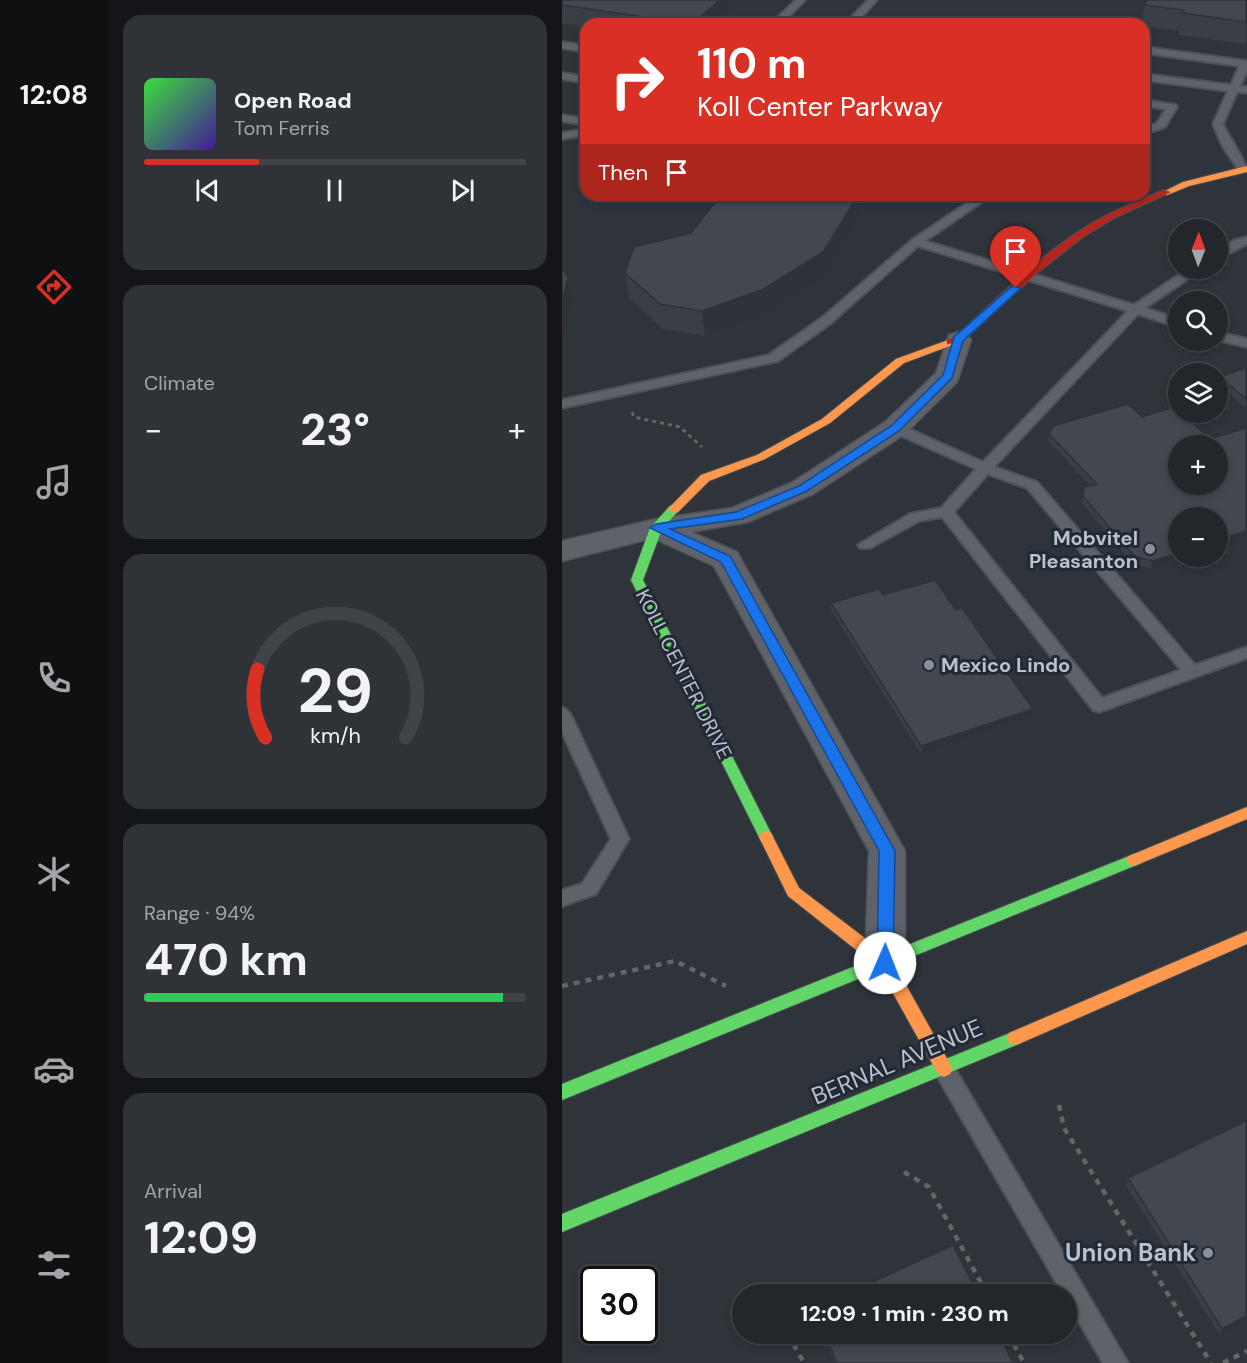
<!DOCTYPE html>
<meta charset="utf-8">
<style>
:root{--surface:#23272c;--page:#2f3338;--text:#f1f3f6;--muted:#a3a5a9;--line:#404448;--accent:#d93025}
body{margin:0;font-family:"DM Sans",sans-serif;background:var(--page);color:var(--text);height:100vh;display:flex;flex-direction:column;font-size:22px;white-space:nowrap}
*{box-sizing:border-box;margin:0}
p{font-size:20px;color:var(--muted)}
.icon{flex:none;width:33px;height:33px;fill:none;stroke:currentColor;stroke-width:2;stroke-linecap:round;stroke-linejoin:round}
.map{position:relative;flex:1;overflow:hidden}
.sheet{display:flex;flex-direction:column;gap:15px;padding:15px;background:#131518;width:454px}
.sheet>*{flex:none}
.hud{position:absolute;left:18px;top:18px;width:570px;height:183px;border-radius:18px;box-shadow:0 3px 9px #0003,0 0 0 2px var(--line);background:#d93025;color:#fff;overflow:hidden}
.needle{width:39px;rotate:1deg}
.buttons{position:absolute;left:606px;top:219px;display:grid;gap:12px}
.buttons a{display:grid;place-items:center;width:60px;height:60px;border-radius:50%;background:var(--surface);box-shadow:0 3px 9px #0003,0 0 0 2px var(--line);font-size:30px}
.speed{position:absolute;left:18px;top:1266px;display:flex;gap:12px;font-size:30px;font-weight:700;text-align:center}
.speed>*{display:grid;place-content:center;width:78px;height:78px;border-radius:50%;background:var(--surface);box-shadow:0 3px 9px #0003,0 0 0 2px var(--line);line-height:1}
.speed .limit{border:3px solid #111;border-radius:9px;background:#fff;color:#111}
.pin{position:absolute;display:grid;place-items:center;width:51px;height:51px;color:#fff;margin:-62px -26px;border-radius:50% 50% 50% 0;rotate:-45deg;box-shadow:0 0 6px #0007}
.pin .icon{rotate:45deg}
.me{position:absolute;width:66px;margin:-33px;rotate:1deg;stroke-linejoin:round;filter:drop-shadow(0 0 4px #0008)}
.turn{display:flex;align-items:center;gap:21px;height:126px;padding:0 18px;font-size:27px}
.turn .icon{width:78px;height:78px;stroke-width:2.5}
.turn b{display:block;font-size:42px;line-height:51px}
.then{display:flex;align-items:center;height:57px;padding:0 18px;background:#0003;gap:12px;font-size:22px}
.big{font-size:45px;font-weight:700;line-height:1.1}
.sheet .card{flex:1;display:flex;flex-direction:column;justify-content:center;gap:9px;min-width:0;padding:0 21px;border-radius:18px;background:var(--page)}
.sheet .dial{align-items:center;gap:0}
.dial svg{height:156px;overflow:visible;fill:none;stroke:var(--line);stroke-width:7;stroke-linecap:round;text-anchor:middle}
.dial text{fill:var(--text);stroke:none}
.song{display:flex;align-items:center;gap:18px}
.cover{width:72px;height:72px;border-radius:9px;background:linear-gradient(135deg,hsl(120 70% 55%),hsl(260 70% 35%))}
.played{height:6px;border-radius:3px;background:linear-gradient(90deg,var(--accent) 30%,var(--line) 30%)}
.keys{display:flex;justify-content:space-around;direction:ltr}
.heat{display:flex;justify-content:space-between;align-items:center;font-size:33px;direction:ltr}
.charge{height:9px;border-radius:4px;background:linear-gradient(90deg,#34c759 94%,var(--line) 0)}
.trip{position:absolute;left:170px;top:1284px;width:345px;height:60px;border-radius:30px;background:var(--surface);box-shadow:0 3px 9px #0003,0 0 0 2px var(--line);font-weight:700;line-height:60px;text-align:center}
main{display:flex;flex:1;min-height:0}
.tab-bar{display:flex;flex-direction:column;width:108px;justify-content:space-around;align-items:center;background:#0e1012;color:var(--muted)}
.tab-bar .icon{width:42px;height:42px}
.tab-bar .on{color:var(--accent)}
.tab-bar b{font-size:27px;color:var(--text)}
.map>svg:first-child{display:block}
</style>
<main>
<nav class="tab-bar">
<b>12:08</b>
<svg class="icon on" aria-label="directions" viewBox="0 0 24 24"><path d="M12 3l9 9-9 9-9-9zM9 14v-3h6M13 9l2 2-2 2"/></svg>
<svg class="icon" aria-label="music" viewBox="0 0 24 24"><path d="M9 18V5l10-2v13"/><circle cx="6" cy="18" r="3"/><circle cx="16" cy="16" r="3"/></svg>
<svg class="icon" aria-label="phone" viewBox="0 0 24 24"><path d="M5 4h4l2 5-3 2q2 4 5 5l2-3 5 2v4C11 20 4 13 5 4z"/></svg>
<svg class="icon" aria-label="climate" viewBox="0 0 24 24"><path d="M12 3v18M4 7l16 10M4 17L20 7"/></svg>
<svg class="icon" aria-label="car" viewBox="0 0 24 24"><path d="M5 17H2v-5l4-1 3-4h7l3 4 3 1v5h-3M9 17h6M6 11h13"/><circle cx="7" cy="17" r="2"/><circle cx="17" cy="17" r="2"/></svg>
<svg class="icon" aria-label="filters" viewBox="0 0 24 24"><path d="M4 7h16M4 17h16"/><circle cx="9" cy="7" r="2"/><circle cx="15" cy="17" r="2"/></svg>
</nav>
<section class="sheet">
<div class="card">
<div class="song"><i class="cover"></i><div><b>Open Road</b><p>Tom Ferris</p></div></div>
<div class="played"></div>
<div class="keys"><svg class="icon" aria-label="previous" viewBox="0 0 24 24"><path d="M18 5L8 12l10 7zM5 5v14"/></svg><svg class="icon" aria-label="pause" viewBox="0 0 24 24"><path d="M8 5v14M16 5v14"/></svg><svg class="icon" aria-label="next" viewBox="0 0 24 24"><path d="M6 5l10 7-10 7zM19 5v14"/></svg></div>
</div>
<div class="card"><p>Climate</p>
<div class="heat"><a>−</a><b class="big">23°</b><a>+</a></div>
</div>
<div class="card dial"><svg viewBox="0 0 100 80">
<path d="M14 69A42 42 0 1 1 86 69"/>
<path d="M14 69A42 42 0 0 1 10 34" stroke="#d93025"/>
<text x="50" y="56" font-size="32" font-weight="700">29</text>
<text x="50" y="72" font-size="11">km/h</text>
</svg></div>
<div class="card"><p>Range · 94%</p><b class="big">470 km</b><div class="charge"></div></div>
<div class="card"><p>Arrival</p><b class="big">12:09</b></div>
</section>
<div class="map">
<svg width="685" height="1363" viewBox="0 0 685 1363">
<rect width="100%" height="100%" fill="#2f343b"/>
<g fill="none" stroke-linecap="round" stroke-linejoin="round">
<defs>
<g id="lane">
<path d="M234,0H243L219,24H209Z"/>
<path d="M306,0H315L293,24H283Z"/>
<path d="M0,42L24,46V52L0,48Z"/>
<path d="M582,47L685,61V71L678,86L685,87V93L675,92L661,124C666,136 684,161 685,171H677L660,145L651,124L666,91L582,80V74L669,85L677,66L582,53Z"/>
<path d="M0,73L24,77V83L0,79Z"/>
<path d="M582,100L614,105L615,107L603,127L582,134V128L595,123L604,109L582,106Z"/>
<path d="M0,115L24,119V125L0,121Z"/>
<path d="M24,129V135L0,139V133Z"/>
<path d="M417,195H430L363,241L572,305L627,268H642L583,308L616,319V327L576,314L432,467L475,482L633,665L685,647V658L537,712L531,710L380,517L357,521L308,548H298L296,545L348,514L379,508L414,469L328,431V425H338L421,462L566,311L356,246L269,323L216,361L0,408V400L207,355L261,317L350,240ZM426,474L465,488L619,670L540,698L392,512Z"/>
<path d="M685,237V244L656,259V251L671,241Z"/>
<path d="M656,332L685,339V347L656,340Z"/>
<path d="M0,707L8,713L67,839L34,894L0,906V890L20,884L49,839L0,732Z"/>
<path d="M382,1060L389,1062L566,1363H541L504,1300V1294H501L375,1076L372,1069L375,1062Z"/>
</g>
<path id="street" d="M396,332L405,335L409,340L395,382L343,434L251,494L186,522L129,532L175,552L343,851V963L337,975L323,980L309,975L303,963L307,851L152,566L91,538L0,561V541L94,519L170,508L231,482L323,422L374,373L387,335Z"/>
<g id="fast">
<path d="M112,505L118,509L100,529L81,580L211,837L209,841L204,843L199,841L197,837L69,580L88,528L108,506Z"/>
<path d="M572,854L577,856L580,860L577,864L0,1100V1084Z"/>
<path d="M453,1031L459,1033L461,1038L459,1043L0,1232V1214Z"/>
</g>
<g id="slow">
<path d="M685,166V172L627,186L605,195L601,192L621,182Z"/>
<path d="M389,339L393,340V344L342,363L268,423L203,459L147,481L116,512L112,513L106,509L139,475L195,455L260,419L334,359Z"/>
<path d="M685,807V819L577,864L572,866L567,864L564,860L567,856Z"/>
<path d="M204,831L209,833L237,888L329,958L388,1064L391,1069L388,1074L382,1077L376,1074L317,968L226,896L197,837L199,833Z"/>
<path d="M685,931V944L459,1043L453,1045L447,1043L445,1038L447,1033Z"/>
</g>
<path id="jam" d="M602,190L609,192L552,218L521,237L474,274L400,342L385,344V340L392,338C435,299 477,255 527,225C550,211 576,201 602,190Z"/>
</defs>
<!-- lane casing -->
<use href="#lane" stroke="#4c5158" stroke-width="4"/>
<!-- street casing -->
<use href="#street" stroke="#4c5158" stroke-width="3"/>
<!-- fast casing -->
<use href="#fast" stroke="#4c5158" stroke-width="2"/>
<!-- slow casing -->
<use href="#slow" stroke="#4c5158" stroke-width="2"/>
<!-- jam casing -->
<use href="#jam" stroke="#4c5158" stroke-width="2"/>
<!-- path-far1 -->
<path stroke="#61666b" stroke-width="3" stroke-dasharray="4 4" stroke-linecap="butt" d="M70,412L72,417L118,427L140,447"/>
<!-- path -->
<g stroke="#61666b" stroke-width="4.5" stroke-dasharray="6 6" stroke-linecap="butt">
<path d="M0,986L113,961L164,986"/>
<path d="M497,1105L502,1128L649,1363"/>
<path d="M342,1172L367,1187L425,1294"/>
<path d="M226,1334L242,1363"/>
<path d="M446,1334L462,1363"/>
<path d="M661,1363L685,1351"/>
</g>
<!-- lane -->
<use href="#lane" fill="#5f6269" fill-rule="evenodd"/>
<!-- street -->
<use href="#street" fill="#5f6269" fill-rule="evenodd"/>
<!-- fast -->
<use href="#fast" fill="#63d668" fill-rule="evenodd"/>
<!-- slow -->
<use href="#slow" fill="#ff974d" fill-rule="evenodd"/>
<!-- jam -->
<use href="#jam" fill="#b3261e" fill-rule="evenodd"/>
</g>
<!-- wall -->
<g fill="#3a3e45">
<path d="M0,0L168,11L153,24H24V27L0,23Z"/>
<path d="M684,0V44L617,35V31L582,26V24H580L582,5Z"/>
<path d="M159,195H297V217L263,276L204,314L143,336L101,329L67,298L63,273L129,233Z"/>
<path d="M684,368V408L657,384L658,377Z"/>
<path d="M580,417L648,439L684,428V538L656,548V518L616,556H627L589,568L572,565L520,503L522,487L528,485L487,442V434Z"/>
<path d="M321,595L394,610L471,709V716L359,754L269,610V603Z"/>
<path d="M566,1178L684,1321L658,1335L564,1185Z"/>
<path d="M261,1334H436L451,1363H273Z"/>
</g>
<!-- shaded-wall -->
<g fill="#2f3238">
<path d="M158,0H167L168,11L153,24H130Z"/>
<path d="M296,195H297V217L263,276L204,314L143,336L140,311Z"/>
<path d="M6,277L10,302L3,335L0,337V302Z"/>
<path d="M684,531V538L656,548V540Z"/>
<path d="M616,553V556H627L589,568L591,561Z"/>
<path d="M471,709V716L359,754V746Z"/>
<path d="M684,1316V1321L658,1335L660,1329Z"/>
</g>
<!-- building -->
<g fill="#434850" stroke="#2f3238" stroke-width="1.5" fill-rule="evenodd">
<path d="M0,0H158L130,24L0,5Z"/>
<path d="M585,0H684V22L620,13L622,10L582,5Z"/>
<path d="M159,195H296L262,251L202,289L140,311L98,304L63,273L72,247L129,233Z"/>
<path d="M0,268L6,277L0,302Z"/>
<path d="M684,368V399L658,377Z"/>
<path d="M566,404L580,417L612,407L616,411V412H618L648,439L684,428V531L656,540V518H616V553L591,561L573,557L521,496L522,487L535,484L487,434L491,426ZM616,446H656V484H616Z"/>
<path d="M373,580L394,610L400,608L471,709L359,746L269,603L317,589L321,595Z"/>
<path d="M684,1121V1316L660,1329L566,1178Z"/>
<path d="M391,1245L416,1294H285Z"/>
<path d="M263,1334H436L451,1363H275Z"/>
</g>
<!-- route -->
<path fill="#1a73e8" stroke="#114b97" stroke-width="1.5" d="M450,286L459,288L401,341L390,378L337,431L245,491L180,519L108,529L168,556L333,851L331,963L329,968H317L315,963L317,851L159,562L88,528L94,524L174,512L237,486L329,426L381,375L392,337Z"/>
<!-- markers -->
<g fill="#899099" stroke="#212a36" stroke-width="2">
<circle cx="588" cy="549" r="6"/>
<circle cx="367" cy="665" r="6"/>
<circle cx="646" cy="1253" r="6"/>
</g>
<g text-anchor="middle" stroke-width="6" stroke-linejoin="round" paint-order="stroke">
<!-- poi labels -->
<g font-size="20" font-weight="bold" fill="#bac1cb" stroke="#212a36" text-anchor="end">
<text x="576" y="545">Mobvitel<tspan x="576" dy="23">Pleasanton</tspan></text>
<text x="379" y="672" text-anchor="start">Mexico Lindo</text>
</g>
<!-- street labels -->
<g font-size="20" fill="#bac1cb" stroke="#212a36">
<text transform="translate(122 674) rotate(63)" y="7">KOLL CENTER DRIVE</text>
</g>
<!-- near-street labels -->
<g font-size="24" fill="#bac1cb" stroke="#212a36">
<text transform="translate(335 1062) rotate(-23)" y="8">BERNAL AVENUE</text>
</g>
<!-- near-poi labels -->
<g font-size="24" font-weight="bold" fill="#bac1cb" stroke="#212a36" text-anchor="end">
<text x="634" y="1261">Union Bank</text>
</g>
</g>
</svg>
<div class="buttons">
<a><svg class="needle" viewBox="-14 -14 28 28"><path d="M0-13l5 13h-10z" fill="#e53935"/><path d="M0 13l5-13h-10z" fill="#a3a5a9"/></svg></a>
<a><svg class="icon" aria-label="search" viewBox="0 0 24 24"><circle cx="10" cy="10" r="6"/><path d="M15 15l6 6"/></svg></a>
<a><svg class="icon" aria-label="layers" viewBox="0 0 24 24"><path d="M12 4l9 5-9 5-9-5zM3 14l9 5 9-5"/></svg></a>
<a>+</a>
<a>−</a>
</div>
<div class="speed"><div class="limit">30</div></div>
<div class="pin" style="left:454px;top:288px;background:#d93025"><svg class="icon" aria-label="arrive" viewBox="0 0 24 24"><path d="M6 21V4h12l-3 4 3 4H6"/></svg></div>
<svg class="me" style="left:323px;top:963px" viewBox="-20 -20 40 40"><circle r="19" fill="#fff"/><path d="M0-13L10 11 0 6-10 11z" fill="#1a73e8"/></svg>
<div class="trip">12:09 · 1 min · 230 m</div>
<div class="hud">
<div class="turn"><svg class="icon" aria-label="right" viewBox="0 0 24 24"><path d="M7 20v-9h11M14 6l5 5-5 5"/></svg><div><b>110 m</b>Koll Center Parkway</div></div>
<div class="then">Then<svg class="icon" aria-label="arrive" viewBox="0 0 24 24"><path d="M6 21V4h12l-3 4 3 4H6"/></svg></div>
</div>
</div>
</main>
